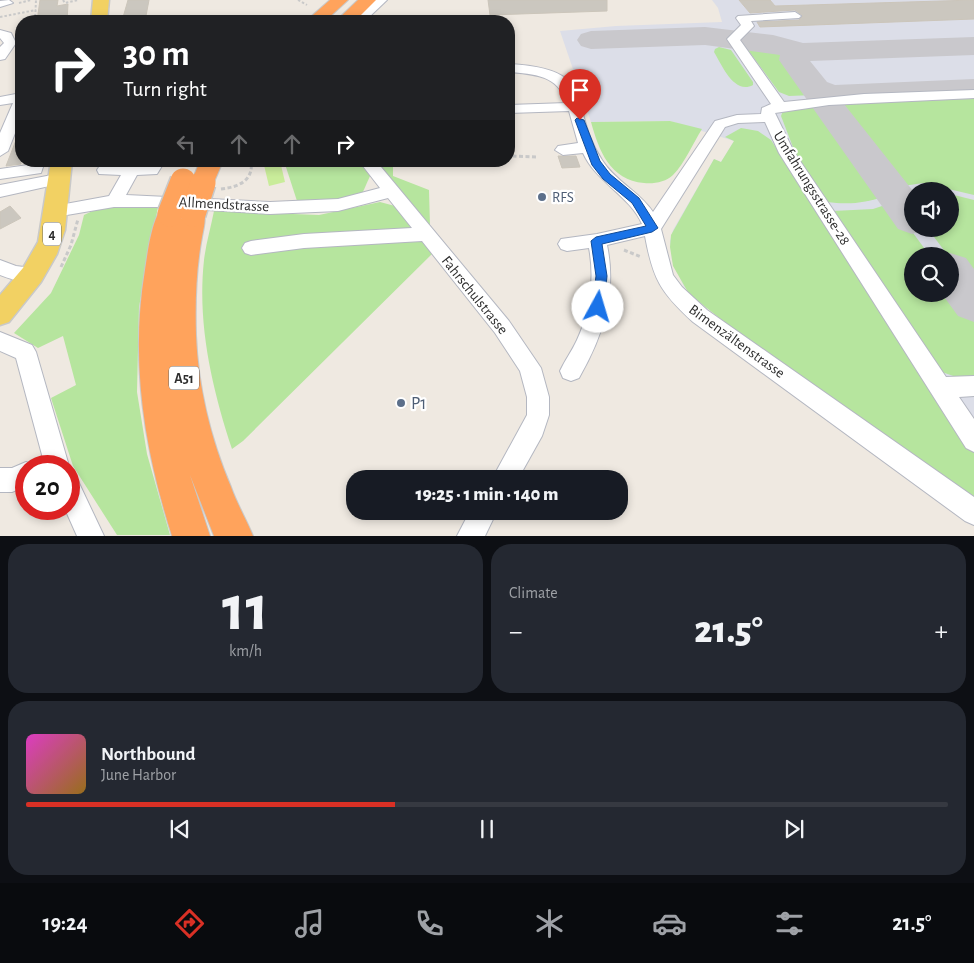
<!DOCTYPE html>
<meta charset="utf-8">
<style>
:root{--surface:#171b24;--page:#242831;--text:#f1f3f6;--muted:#9ea1a6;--line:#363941;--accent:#d93025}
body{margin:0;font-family:"Alegreya Sans",sans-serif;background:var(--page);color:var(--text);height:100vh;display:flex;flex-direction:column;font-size:19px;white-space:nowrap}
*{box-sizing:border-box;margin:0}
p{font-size:16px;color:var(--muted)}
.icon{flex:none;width:28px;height:28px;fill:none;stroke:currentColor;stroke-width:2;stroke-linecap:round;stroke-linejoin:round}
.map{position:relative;height:536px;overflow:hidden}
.side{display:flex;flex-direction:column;gap:8px;padding:8px;background:#0d0f14;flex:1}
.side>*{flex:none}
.banner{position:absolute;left:15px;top:15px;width:500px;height:152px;border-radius:20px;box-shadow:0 2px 8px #0003;background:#202124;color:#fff;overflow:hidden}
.fabs{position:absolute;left:904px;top:182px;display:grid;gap:10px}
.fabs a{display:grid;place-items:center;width:55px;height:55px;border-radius:50%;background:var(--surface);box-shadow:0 2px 8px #0003;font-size:25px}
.speed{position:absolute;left:15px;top:455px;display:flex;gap:10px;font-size:25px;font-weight:700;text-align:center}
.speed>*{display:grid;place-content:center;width:65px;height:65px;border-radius:50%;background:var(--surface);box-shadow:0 2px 8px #0003;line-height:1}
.speed .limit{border:8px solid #d22;background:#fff;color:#111}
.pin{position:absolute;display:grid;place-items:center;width:42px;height:42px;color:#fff;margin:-51px -21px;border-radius:50% 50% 50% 0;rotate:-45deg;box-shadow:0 0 5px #0007}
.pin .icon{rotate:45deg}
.me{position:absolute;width:55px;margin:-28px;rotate:6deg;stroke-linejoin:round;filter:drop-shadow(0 0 4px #0008)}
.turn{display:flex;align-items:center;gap:18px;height:105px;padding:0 25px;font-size:22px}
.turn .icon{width:65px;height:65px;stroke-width:2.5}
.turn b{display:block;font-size:35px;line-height:42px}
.lanes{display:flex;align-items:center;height:48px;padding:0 25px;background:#0003;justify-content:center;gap:25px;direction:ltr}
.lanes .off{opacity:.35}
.big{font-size:38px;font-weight:800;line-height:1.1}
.side .card{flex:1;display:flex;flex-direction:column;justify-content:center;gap:8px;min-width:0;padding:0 18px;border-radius:20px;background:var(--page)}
.side .dial{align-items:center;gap:0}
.dial b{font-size:65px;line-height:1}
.song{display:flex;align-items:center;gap:15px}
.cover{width:60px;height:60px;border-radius:8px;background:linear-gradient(135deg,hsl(310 70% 55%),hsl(40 70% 35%))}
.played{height:5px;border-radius:2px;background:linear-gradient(90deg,var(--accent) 40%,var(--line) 40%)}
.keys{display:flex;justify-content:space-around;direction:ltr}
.heat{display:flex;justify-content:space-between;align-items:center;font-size:28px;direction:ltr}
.side .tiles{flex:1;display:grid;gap:8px;grid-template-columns:1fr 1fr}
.card:last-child{grid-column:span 2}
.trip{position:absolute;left:346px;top:470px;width:282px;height:50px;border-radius:20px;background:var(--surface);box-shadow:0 2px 8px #0003;font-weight:800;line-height:50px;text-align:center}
.tabs{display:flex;height:80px;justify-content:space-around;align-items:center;background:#090b0e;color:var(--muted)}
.tabs .icon{width:35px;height:35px}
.tabs .on{color:var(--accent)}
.tabs b{font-size:22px;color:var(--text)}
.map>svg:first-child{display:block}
</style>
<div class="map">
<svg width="974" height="536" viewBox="0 0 974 536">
<rect width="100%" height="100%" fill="#efe9e1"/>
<!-- airport -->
<path fill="#dcdee8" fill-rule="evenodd" d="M712,0H974V500L684,287L672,260L670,241L673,230L714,159L721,162L734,141L670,121L591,122L560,31L616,26L722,22L718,8ZM912,191H950V229H912ZM912,256H950V294H912Z"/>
<!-- green -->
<g fill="#b6e59e">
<path d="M719,47L731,50L753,82V85C734,95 722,65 714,52L715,49Z"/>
<path d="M779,49L814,95L789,96L779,92L748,50Z"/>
<path d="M974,98V195L923,183L897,187L839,109L845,104Z"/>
<path d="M807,107L819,109L829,115L886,196C865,203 849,205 827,202L796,155L781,116L783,111Z"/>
<path d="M670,121L702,129C693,143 685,163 673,175C666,182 654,184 644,183C610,180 599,151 591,122Z"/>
<path d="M741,128L758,131L771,140L974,453V500L732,328L689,294L673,266L670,247L671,235L714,159L721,162L734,141L725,137Z"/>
<path d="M284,161H358L370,176L362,194L339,201H297Z"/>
<path d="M376,161H393V176L429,190L430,226Z"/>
<path d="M950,194L974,200V290L928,229H950Z"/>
<path d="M380,202L395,206L432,254L243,441L232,449C212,388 197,324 204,260C206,243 211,227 214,211L319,215Z"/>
<path d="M891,203L930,256H912V294H950V284L974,318V377L959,378L939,371L833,211L873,209Z"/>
<path d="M101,207H158L139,307L137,392L147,454L170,535H117L73,466L51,398L76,385L63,336L38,348L14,333L51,293L79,235L84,215Z"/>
</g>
<!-- pitch -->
<path fill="#c9ec9a" d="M263,161H280L285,182L269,186Z"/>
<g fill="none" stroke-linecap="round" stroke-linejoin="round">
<!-- taxiway -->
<g fill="#c9c8cc" fill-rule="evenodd">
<path d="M705,27L773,35L803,43L974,37V55L810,61L827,82L835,85L974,79V99L844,104L913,191L912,229H926L912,234L898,229L779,60L780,55L705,45L591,49L581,46L577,40L581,34L591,31Z"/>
<path d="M950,253L966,258L974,269V322L958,316L942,294H950V256H940Z"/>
</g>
</g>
<!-- building -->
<g fill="#cbc7bf" stroke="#cbc5ba">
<path d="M40,0H58L57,6L68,4L67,21H37Z"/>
<path d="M128,0H149L145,21H122Z"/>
<path d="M488,0H607V11L490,15Z"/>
<path d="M739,0H770L775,6L974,0V19L760,27L757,22L799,20L803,16L795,10L750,13Z"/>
<path d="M20,130L21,164L6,166Z"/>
<path d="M558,156H576L580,167L562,168Z"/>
<path d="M10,206L21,218L0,229V212Z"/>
</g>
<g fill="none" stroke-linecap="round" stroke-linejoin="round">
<defs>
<g id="minor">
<path d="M374,0H387L365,21H352Z"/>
<path d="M0,1L9,0L13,3L0,7Z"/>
<path d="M795,12L801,16L799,18L751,21L754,26L740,40L784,102L864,94L974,90V98L829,105L775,113L794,152L946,377L974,376V396L959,397L974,419V452L966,448L779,153L765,122L738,123L725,127L661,229L673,275L682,287L707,310L974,497V525L965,521L693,322C660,292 653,279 645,236L607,245C617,294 603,336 579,378L571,381L563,378L560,371C565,360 572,351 577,340C590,312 595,279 589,248L567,251L561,249L558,244L561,239L597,234L642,224C630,196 596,182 583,153L563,155L555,150L558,146L578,143L569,111L509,113V105L567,103C558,75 534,74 509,72V64C601,69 566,104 602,160C615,181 640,192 653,212L715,121L737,115L761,114L762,108L771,104L727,39L741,25L736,18L738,16Z"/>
<path d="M0,30L11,33L16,43L5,59L0,60V47L4,43L0,38Z"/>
<path d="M21,93V118L8,151L0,156V133L13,103L0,105V97Z"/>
<path d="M29,161H45L41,173L0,179V169L28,165Z"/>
<path d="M103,161H119L117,165H146L149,161H165L157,174L137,175L126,195L270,202L338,199L380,188L359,161H376L509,321L541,368L549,397V415L542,436L518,479H492L527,415V397L520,371L495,333L422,241L304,248L251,255L245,253L242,248L245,243L251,241L304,234L412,228L388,198L338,211L270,214L159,207H114L55,217L49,215L46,211L49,207L109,196L121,175L99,174L97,170Z"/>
<path d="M57,174L63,175L65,179L63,183L0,197V185Z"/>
<path d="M0,260L16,266L40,269L42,274L40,279C26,284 13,280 0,275Z"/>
<path d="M0,332L32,345L36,352L69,466V467L45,466L16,358L0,351Z"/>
<path d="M26,462L35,466H26V486L12,492H0V468H12Z"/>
<path d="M69,478L78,481L104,536H77L65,509H69Z"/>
<path d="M470,511H497L485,536H457Z"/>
</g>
<g id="major">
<path d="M93,0H109L107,21H91Z"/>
<path d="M51,161H72L65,230L57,254L41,282L9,322L0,325V295L23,268L38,242Z"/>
</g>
<g id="highway">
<path d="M330,0H348L325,21H306Z"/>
<path d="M358,0H376L355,21H336Z"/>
<path d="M200,161H223L211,189L203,191L195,189L191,183Z"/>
<path d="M170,205L179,208L182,212L184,208L193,205L202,208C207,217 204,226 202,237C196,269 195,302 196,335C198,387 211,440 231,487C237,504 246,519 253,536H214L190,475L210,536H172C144,448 130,361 145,270C148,250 151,225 161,208Z"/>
</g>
</defs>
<!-- minor casing -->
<use href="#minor" stroke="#b4b7c1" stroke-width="2"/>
<!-- major casing -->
<use href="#major" stroke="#c9c9c9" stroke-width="3"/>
<!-- highway casing -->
<use href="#highway" stroke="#c9c9c9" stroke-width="2"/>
<!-- path-far1 -->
<g stroke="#c9c9c9" stroke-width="2" stroke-dasharray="2.5 2" stroke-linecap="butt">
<path d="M63,0L65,3L78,0"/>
<path d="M298,0L307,5"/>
<path d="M19,3L31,0"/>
<path d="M0,17L36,10"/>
<path d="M35,21L36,0"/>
</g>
<!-- path -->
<g stroke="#c9c9c9" stroke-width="3" stroke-dasharray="4 2.5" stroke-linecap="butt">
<path d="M509,153V156L537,157"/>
<path d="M221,189C238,187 254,181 251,161"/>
<path d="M624,250L641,257"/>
<path d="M61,267L71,245L78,219"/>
</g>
<!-- minor -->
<use href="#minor" fill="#fff" fill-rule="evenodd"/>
<!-- major -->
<use href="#major" fill="#f2d163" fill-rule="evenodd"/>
<!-- highway -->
<use href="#highway" fill="#ffa35c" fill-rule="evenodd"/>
<defs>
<g id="highway-bridge">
<path d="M170,214L183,181"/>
<path d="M193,214L203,183"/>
</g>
</defs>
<!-- highway-bridge casing -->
<use href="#highway-bridge" stroke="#c9c9c9" stroke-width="28" stroke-linecap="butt"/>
<!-- highway-bridge -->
<use href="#highway-bridge" stroke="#ffa35c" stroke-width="25"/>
</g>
<!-- route -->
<path fill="#1a73e8" stroke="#114b97" d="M577,118L584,120L600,161L610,174L639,198L658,228L652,232L602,244L607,276L604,307L598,312L592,307L596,276L591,241L596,237L646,226L632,203L603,179L592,165L575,120Z"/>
<!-- markers -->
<g fill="#5c6f8a" stroke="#fff" stroke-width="2">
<circle cx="542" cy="197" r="5"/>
<circle cx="401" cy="403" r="5"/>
</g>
<g text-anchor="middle" stroke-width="4.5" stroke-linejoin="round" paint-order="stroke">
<!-- shield labels -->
<g fill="#fff" stroke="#6d6d6d" stroke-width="1">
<rect x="43" y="222.5" width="18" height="23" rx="4"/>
<rect x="169" y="366.5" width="30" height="23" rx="4"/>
</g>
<g font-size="14" font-weight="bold" fill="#2e2e2e">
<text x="52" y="239">4</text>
<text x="184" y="383">A51</text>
</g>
<!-- street labels -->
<g font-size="15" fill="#2e2e2e" stroke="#fff">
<text transform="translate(812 188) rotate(58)" y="5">Umfahrungsstrasse-28</text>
<text transform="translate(224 204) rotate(3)" y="5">Allmendstrasse</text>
<text transform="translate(475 295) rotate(51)" y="5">Fahrschulstrasse</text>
<text transform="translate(737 341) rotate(36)" y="5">Bimenzältenstrasse</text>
</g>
<!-- service labels -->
<g font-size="15" fill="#4e5e75" stroke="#fff" text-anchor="start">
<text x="552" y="202">RFS</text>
</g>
<!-- near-service labels -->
<g font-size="18" fill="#4e5e75" stroke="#fff" text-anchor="start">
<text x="411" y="409">P1</text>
</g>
</g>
</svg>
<div class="fabs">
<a><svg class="icon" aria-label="sound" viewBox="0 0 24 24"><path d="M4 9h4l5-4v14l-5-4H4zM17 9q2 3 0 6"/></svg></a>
<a><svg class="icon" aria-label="search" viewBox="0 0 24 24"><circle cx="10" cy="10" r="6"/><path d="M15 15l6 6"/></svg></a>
</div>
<div class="speed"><div class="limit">20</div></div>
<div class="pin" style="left:580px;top:120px;background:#d93025"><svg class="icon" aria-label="arrive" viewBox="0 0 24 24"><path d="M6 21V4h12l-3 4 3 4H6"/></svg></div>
<svg class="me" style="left:598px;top:307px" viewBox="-20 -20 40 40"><circle r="19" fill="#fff"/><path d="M0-13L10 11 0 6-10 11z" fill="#1a73e8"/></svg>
<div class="trip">19:25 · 1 min · 140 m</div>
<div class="banner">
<div class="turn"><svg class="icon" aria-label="right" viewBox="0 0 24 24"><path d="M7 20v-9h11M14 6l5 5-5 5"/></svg><div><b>30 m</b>Turn right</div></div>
<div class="lanes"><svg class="icon off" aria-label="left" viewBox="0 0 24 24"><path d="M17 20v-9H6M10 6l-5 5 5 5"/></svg><svg class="icon off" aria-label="ahead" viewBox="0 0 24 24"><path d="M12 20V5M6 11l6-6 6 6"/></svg><svg class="icon off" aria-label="ahead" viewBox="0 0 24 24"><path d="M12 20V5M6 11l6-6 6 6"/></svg><svg class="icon" aria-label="right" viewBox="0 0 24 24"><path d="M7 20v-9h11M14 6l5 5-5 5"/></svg></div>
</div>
</div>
<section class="side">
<div class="tiles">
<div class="card dial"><b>11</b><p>km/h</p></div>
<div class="card"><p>Climate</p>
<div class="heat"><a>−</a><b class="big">21.5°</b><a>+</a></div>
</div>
<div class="card">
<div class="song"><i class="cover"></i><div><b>Northbound</b><p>June Harbor</p></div></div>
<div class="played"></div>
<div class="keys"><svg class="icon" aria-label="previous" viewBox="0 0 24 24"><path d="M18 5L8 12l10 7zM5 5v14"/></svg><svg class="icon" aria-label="pause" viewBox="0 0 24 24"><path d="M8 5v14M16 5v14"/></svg><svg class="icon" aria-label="next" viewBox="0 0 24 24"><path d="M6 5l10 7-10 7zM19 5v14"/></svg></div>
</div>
</div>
</section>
<nav class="tabs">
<b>19:24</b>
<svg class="icon on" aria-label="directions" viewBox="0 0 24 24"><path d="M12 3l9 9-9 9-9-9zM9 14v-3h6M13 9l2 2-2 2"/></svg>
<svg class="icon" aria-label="music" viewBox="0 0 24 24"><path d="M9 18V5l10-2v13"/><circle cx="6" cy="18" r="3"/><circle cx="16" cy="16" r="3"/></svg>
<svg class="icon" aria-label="phone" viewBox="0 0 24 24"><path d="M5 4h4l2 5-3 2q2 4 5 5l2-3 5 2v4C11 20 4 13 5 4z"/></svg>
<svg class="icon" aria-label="climate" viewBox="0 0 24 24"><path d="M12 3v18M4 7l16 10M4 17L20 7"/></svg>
<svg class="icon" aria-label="car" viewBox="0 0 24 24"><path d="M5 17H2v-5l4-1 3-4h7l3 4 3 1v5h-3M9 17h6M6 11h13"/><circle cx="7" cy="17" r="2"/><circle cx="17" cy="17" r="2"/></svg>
<svg class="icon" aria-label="filters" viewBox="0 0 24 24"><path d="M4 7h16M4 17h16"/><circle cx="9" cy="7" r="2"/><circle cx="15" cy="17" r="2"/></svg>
<b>21.5°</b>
</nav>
